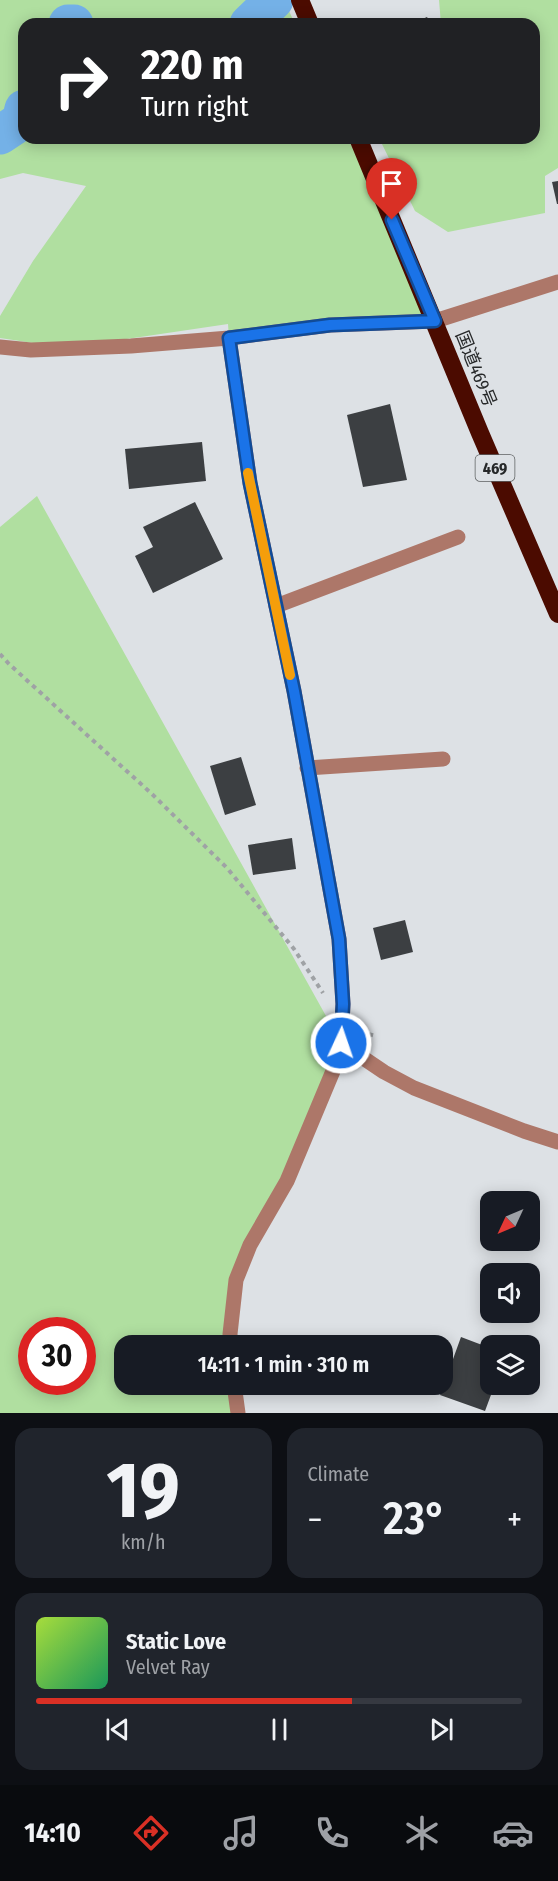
<!DOCTYPE html>
<meta charset="utf-8">
<style>
:root{--surface:#171b24;--page:#20242c;--text:#f1f3f6;--muted:#9ea1a6;--line:#363941;--accent:#d93025}
body{margin:0;font-family:"Fira Sans Condensed","Noto Sans JP",sans-serif;background:var(--page);color:var(--text);height:100vh;display:flex;flex-direction:column;font-size:22px;white-space:nowrap}
*{box-sizing:border-box;margin:0}
p{font-size:20px;color:var(--muted)}
.icon{flex:none;width:33px;height:33px;fill:none;stroke:currentColor;stroke-width:2;stroke-linecap:round;stroke-linejoin:round}
.map{position:relative;height:1413px;overflow:hidden}
.sheet{display:flex;flex-direction:column;gap:15px;padding:15px;background:#0d0f14;flex:1}
.sheet>*{flex:none}
.top-card{position:absolute;left:18px;top:18px;width:522px;height:126px;border-radius:18px;box-shadow:0 3px 15px #0003;background:#202124;color:#fff;overflow:hidden}
.needle{width:39px;rotate:226deg}
.buttons{position:absolute;left:480px;top:1191px;display:grid;gap:12px}
.buttons a{display:grid;place-items:center;width:60px;height:60px;border-radius:12px;background:var(--surface);box-shadow:0 3px 15px #0003;font-size:30px}
.speed{position:absolute;left:18px;top:1317px;display:flex;gap:12px;font-size:30px;font-weight:700;text-align:center}
.speed>*{display:grid;place-content:center;width:78px;height:78px;border-radius:50%;background:var(--surface);box-shadow:0 3px 15px #0003;line-height:1}
.speed .limit{border:9px solid #d22;background:#fff;color:#111}
.pin{position:absolute;display:grid;place-items:center;width:51px;height:51px;color:#fff;margin:-62px -26px;border-radius:50% 50% 50% 0;rotate:-45deg;box-shadow:0 0 6px #0007}
.pin .icon{rotate:45deg}
.me{position:absolute;width:66px;margin:-33px;rotate:3deg;stroke-linejoin:round;filter:drop-shadow(0 0 4px #0008)}
.turn{display:flex;align-items:center;gap:21px;height:126px;padding:0 24px;font-size:27px}
.turn .icon{width:78px;height:78px;stroke-width:2.5}
.turn b{display:block;font-size:42px;line-height:51px}
.big{font-size:45px;font-weight:600;line-height:1.1}
.sheet .card{flex:1;display:flex;flex-direction:column;justify-content:center;gap:9px;min-width:0;padding:0 21px;border-radius:18px;background:var(--page)}
.sheet .dial{align-items:center;gap:0}
.dial b{font-size:78px;line-height:1}
.song{display:flex;align-items:center;gap:18px}
.cover{width:72px;height:72px;border-radius:9px;background:linear-gradient(135deg,hsl(80 70% 55%),hsl(150 70% 35%))}
.played{height:6px;border-radius:3px;background:linear-gradient(90deg,var(--accent) 65%,var(--line) 65%)}
.keys{display:flex;justify-content:space-around;direction:ltr}
.heat{display:flex;justify-content:space-between;align-items:center;font-size:33px;direction:ltr}
.sheet .tiles{flex:1;display:grid;gap:15px;grid-template-columns:1fr 1fr}
.card:last-child{grid-column:span 2}
.trip{position:absolute;left:114px;top:1335px;width:339px;height:60px;border-radius:18px;background:var(--surface);box-shadow:0 3px 15px #0003;font-weight:600;line-height:60px;text-align:center}
.tabs{display:flex;height:96px;justify-content:space-around;align-items:center;background:#090b0e;color:var(--muted)}
.tabs .icon{width:42px;height:42px}
.tabs .selected{color:var(--accent)}
.tabs b{font-size:27px;color:var(--text)}
.map>svg:first-child{display:block}
</style>
<div class="map">
<svg width="558" height="1413" viewBox="0 0 558 1413">
<rect width="100%" height="100%" fill="#dde1e5"/>
<!-- green -->
<g fill="#b0dfa0" fill-rule="evenodd">
<path d="M0,0H284L295,24H24V138H348L435,321L229,338L228,324L66,348L0,338V316L33,261L86,186L23,173L0,179Z"/>
<path d="M439,0H558V168L545,176V213L448,232L415,211L379,138H534V24H441Z"/>
<path d="M37,496L341,1043L236,1280L237,1345L124,1346V1384L237,1385L238,1413H0V527ZM32,1330H82V1382H32Z"/>
</g>
<g fill="none" stroke-linecap="round" stroke-linejoin="round">
<!-- river -->
<g stroke="#74b1e7" stroke-width="39">
<path d="M68,24H74"/>
<path d="M249,24L274,0"/>
<path d="M0,135L21,121L24,109"/>
</g>
</g>
<!-- building -->
<g fill="#3c3f42">
<path d="M427,17L431,24H411Z"/>
<path d="M558,181V204H557L552,182Z"/>
<path d="M390,404L407,480L363,487L347,415Z"/>
<path d="M202,442L206,481L129,489L125,449Z"/>
<path d="M195,502L223,559L153,593L135,556L153,547L143,527Z"/>
<path d="M241,757L256,805L225,815L210,766Z"/>
<path d="M292,838L296,869L253,875L248,845Z"/>
<path d="M405,920L413,952L381,960L373,928Z"/>
<path d="M461,1337L490,1348V1384H495L485,1411L440,1395Z"/>
</g>
<g fill="none" stroke-linecap="round" stroke-linejoin="round">
<!-- path -->
<g stroke="#9fa2a5" stroke-width="4" stroke-dasharray="4.5 4.5" stroke-linecap="butt">
<path d="M0,654L9,664L152,794L227,868L294,949L323,993"/>
<path d="M360,1032L376,1036"/>
</g>
<!-- minor -->
<g stroke="#ad7769" stroke-width="15">
<path d="M229,338L250,483L294,691L339,939L343,1004L341,1043L333,1071L287,1181L250,1245L236,1280L230,1334L231,1346"/>
<path d="M0,347L31,350L131,346L229,338L330,325L435,321L558,282"/>
<path d="M276,606L458,537"/>
<path d="M307,768L443,759"/>
<path d="M341,1043L384,1072L414,1088L524,1131L558,1142"/>
<path d="M234,1384L238,1413"/>
</g>
<!-- highway -->
<g stroke="#4b0b00" stroke-width="18">
<path d="M300,0L310,24"/>
<path d="M358,138L480,433L558,614"/>
</g>
</g>
<g fill="none" stroke-linecap="round" stroke-linejoin="round">
<defs>
<path id="route" d="M341,1043L343,1004L339,939L294,691L250,483L229,338L330,325L435,321L392,220"/>
</defs>
<!-- route casing -->
<use href="#route" stroke="#114b97" stroke-width="15"/>
<!-- route -->
<use href="#route" stroke="#1a73e8" stroke-width="10"/>
<!-- slow -->
<path stroke="#f59e0b" stroke-width="10" d="M248,473L290,675"/>
</g>
<g text-anchor="middle" stroke-width="6" stroke-linejoin="round" paint-order="stroke">
<!-- shield labels -->
<rect fill="#dde1e5" stroke="#5d6061" stroke-width="1.5" x="475.5" y="455" width="39" height="26" rx="4.5"/>
<g font-size="16" font-weight="bold" fill="#262829">
<text x="495" y="474">469</text>
</g>
<!-- street labels -->
<g font-size="18" fill="#262829" stroke="#dde1e5">
<text transform="translate(476 369) rotate(68)" y="6">国道469号</text>
</g>
</g>
</svg>
<div class="buttons">
<a><svg class="needle" viewBox="-14 -14 28 28"><path d="M0-13l5 13h-10z" fill="#e53935"/><path d="M0 13l5-13h-10z" fill="#9ea1a6"/></svg></a>
<a><svg class="icon" aria-label="sound" viewBox="0 0 24 24"><path d="M4 9h4l5-4v14l-5-4H4zM17 9q2 3 0 6"/></svg></a>
<a><svg class="icon" aria-label="layers" viewBox="0 0 24 24"><path d="M12 4l9 5-9 5-9-5zM3 14l9 5 9-5"/></svg></a>
</div>
<div class="speed"><div class="limit">30</div></div>
<div class="pin" style="left:392px;top:220px;background:#d93025"><svg class="icon" aria-label="arrive" viewBox="0 0 24 24"><path d="M6 21V4h12l-3 4 3 4H6"/></svg></div>
<svg class="me" style="left:341px;top:1043px" viewBox="-20 -20 40 40"><circle r="17" fill="#1a73e8" stroke="#fff" stroke-width="3"/><path d="M0-11L8 9 0 5-8 9z" fill="#fff"/></svg>
<div class="trip">14:11 · 1 min · 310 m</div>
<div class="top-card">
<div class="turn"><svg class="icon" aria-label="right" viewBox="0 0 24 24"><path d="M7 20v-9h11M14 6l5 5-5 5"/></svg><div><b>220 m</b>Turn right</div></div>
</div>
</div>
<section class="sheet">
<div class="tiles">
<div class="card dial"><b>19</b><p>km/h</p></div>
<div class="card"><p>Climate</p>
<div class="heat"><a>−</a><b class="big">23°</b><a>+</a></div>
</div>
<div class="card">
<div class="song"><i class="cover"></i><div><b>Static Love</b><p>Velvet Ray</p></div></div>
<div class="played"></div>
<div class="keys"><svg class="icon" aria-label="previous" viewBox="0 0 24 24"><path d="M18 5L8 12l10 7zM5 5v14"/></svg><svg class="icon" aria-label="pause" viewBox="0 0 24 24"><path d="M8 5v14M16 5v14"/></svg><svg class="icon" aria-label="next" viewBox="0 0 24 24"><path d="M6 5l10 7-10 7zM19 5v14"/></svg></div>
</div>
</div>
</section>
<nav class="tabs">
<b>14:10</b>
<svg class="icon selected" aria-label="directions" viewBox="0 0 24 24"><path d="M12 3l9 9-9 9-9-9zM9 14v-3h6M13 9l2 2-2 2"/></svg>
<svg class="icon" aria-label="music" viewBox="0 0 24 24"><path d="M9 18V5l10-2v13"/><circle cx="6" cy="18" r="3"/><circle cx="16" cy="16" r="3"/></svg>
<svg class="icon" aria-label="phone" viewBox="0 0 24 24"><path d="M5 4h4l2 5-3 2q2 4 5 5l2-3 5 2v4C11 20 4 13 5 4z"/></svg>
<svg class="icon" aria-label="climate" viewBox="0 0 24 24"><path d="M12 3v18M4 7l16 10M4 17L20 7"/></svg>
<svg class="icon" aria-label="car" viewBox="0 0 24 24"><path d="M5 17H2v-5l4-1 3-4h7l3 4 3 1v5h-3M9 17h6M6 11h13"/><circle cx="7" cy="17" r="2"/><circle cx="17" cy="17" r="2"/></svg>
</nav>
